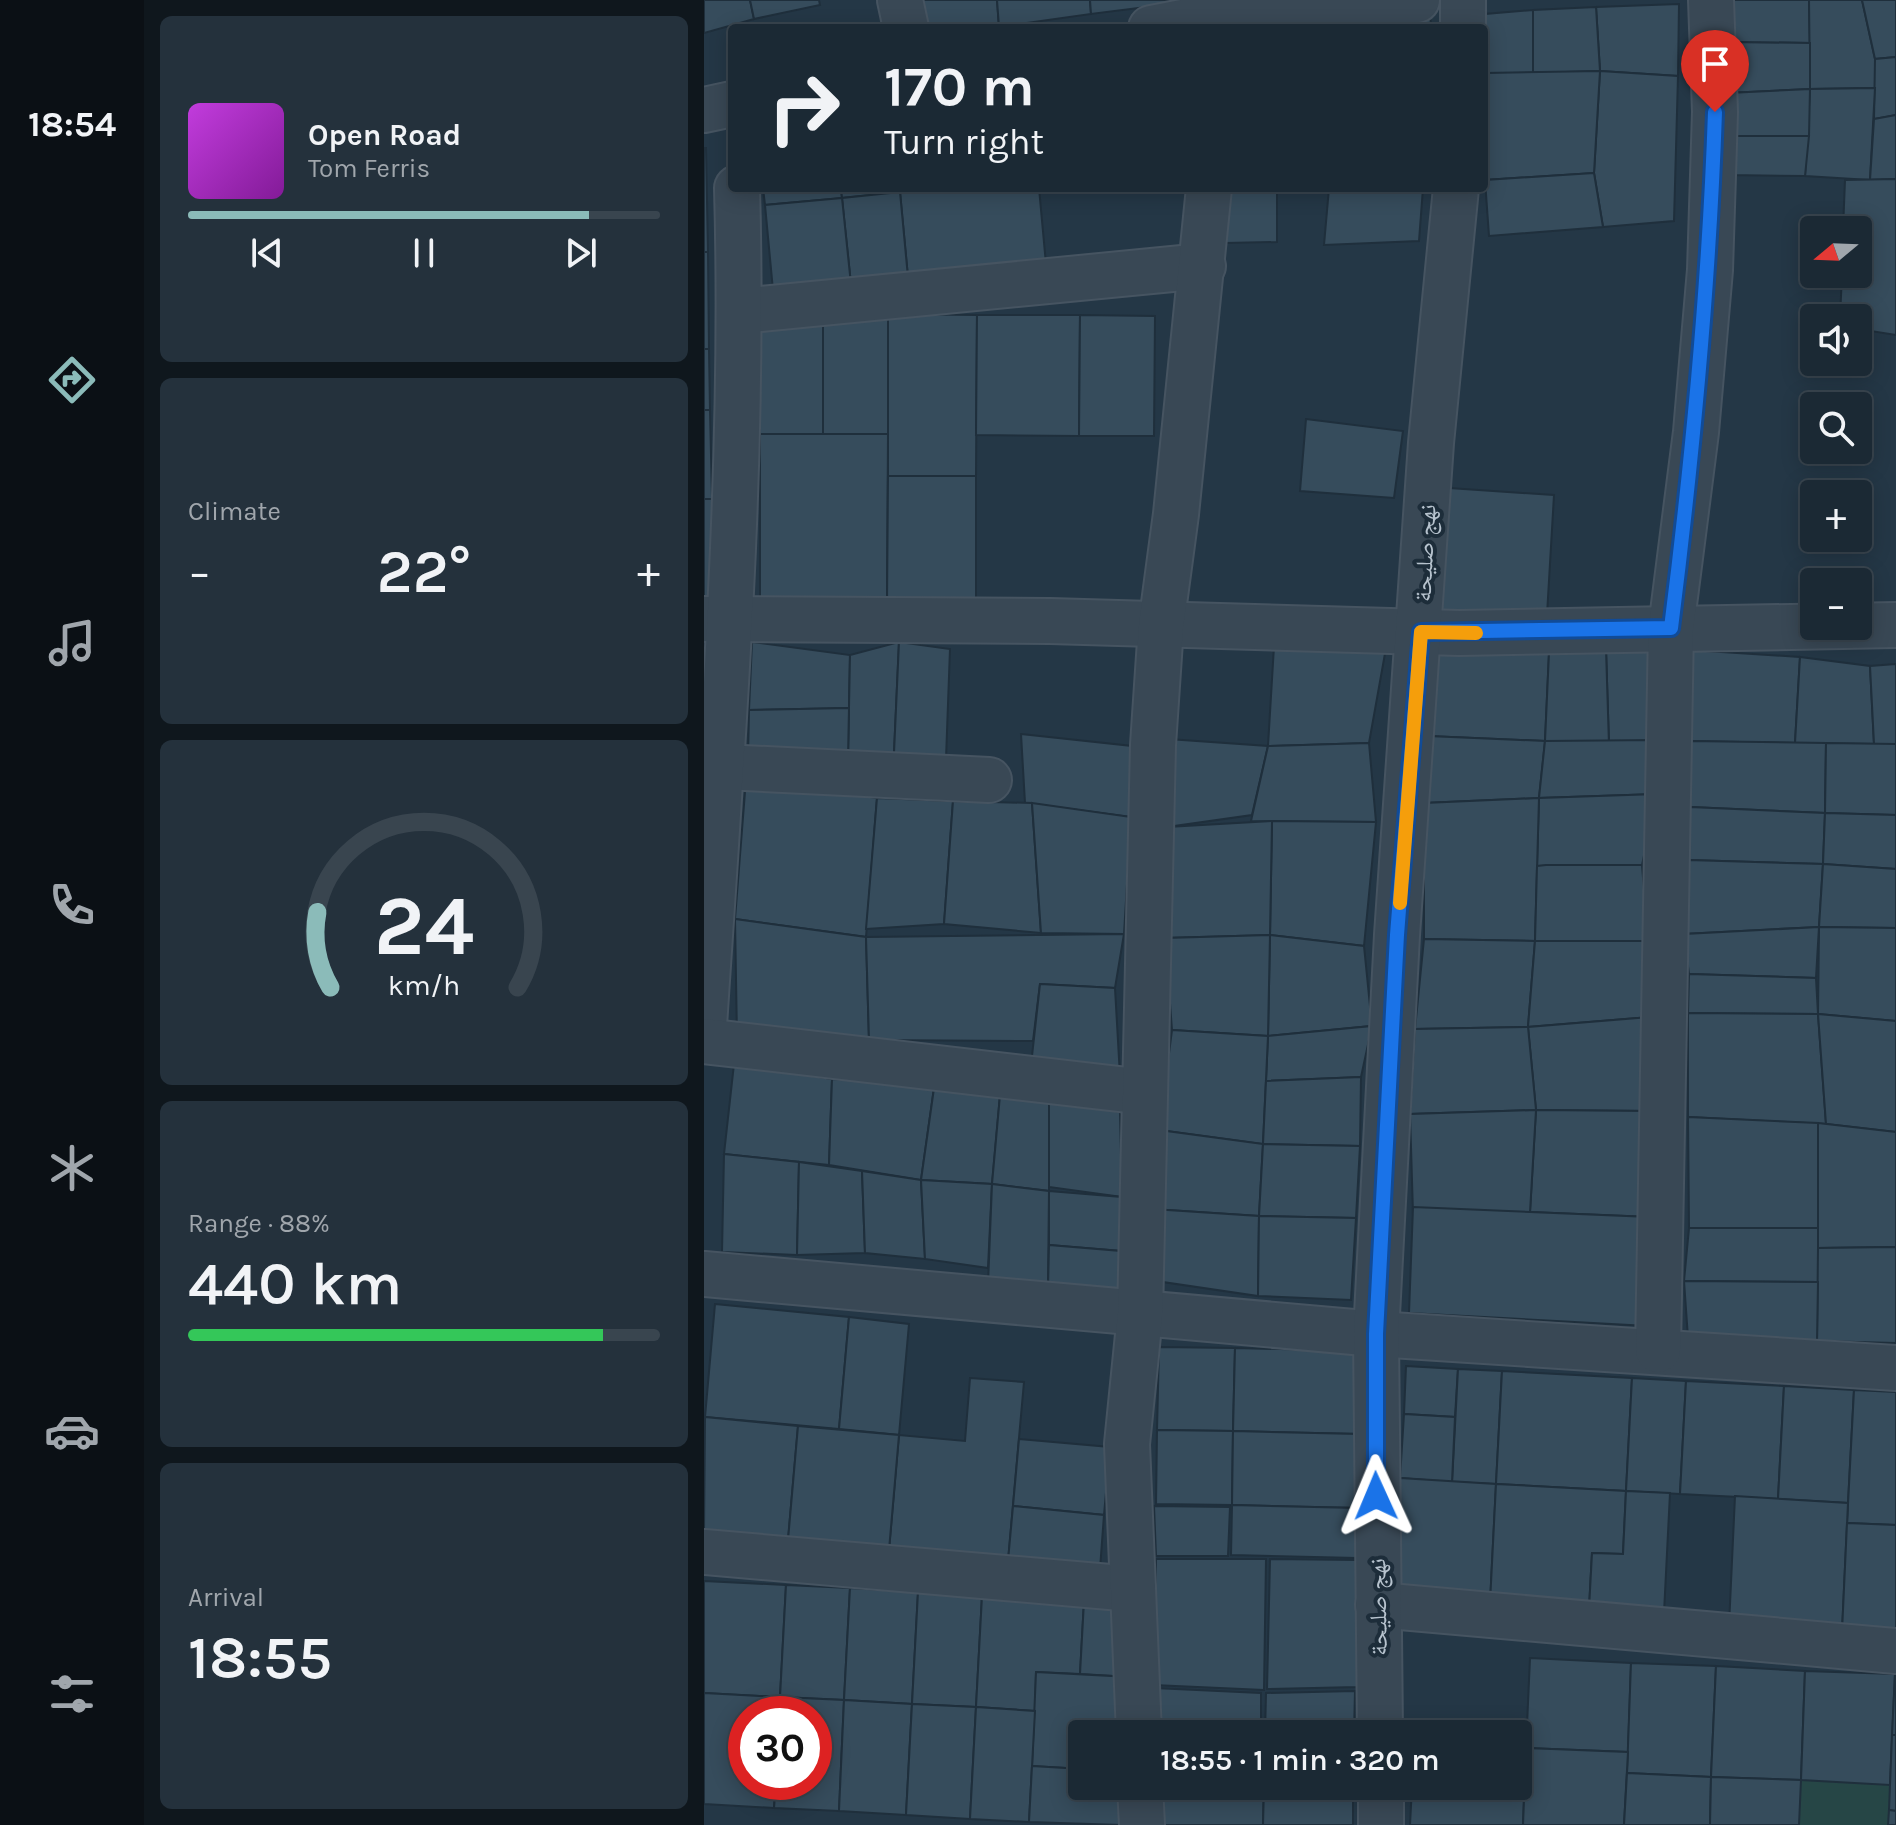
<!DOCTYPE html>
<meta charset="utf-8">
<style>
:root{--surface:#1b2934;--page:#24313c;--text:#f1f3f6;--muted:#a0a6ac;--line:#39454f;--accent:#8bbbb9}
body{margin:0;font-family:Karla,"Noto Naskh Arabic",sans-serif;background:var(--page);color:var(--text);height:100vh;display:flex;flex-direction:column;font-size:30px;white-space:nowrap}
*{box-sizing:border-box;margin:0}
p{font-size:26px;color:var(--muted)}
.icon{flex:none;width:44px;height:44px;fill:none;stroke:currentColor;stroke-width:2;stroke-linecap:round;stroke-linejoin:round}
.map{position:relative;flex:1;overflow:hidden}
.side{display:flex;flex-direction:column;gap:16px;padding:16px;background:#0f171d;width:560px}
.side>*{flex:none}
.top-card{position:absolute;left:24px;top:24px;width:760px;height:168px;border-radius:8px;box-shadow:0 4px 20px #0003,0 0 0 2px var(--line);background:#1b2934;color:var(--text);overflow:hidden}
.needle{width:52px;rotate:251deg}
.fabs{position:absolute;left:1096px;top:216px;display:grid;gap:16px}
.fabs a{display:grid;place-items:center;width:72px;height:72px;border-radius:8px;background:var(--surface);box-shadow:0 4px 20px #0003,0 0 0 2px var(--line);font-size:40px}
.speed{position:absolute;left:24px;top:1696px;display:flex;gap:16px;font-size:40px;font-weight:700;text-align:center}
.speed>*{display:grid;place-content:center;width:104px;height:104px;border-radius:50%;background:var(--surface);box-shadow:0 4px 20px #0003,0 0 0 2px var(--line);line-height:1}
.speed .limit{border:12px solid #d22;background:#fff;color:#111}
.pin{position:absolute;display:grid;place-items:center;width:68px;height:68px;color:#fff;margin:-82px -34px;border-radius:50% 50% 50% 0;rotate:-45deg;box-shadow:0 0 8px #0007}
.pin .icon{rotate:45deg}
.me{position:absolute;width:88px;margin:-44px;rotate:359deg;stroke-linejoin:round;filter:drop-shadow(0 0 6px #0008)}
.turn{display:flex;align-items:center;gap:28px;height:168px;padding:0 24px;font-size:36px}
.turn .icon{width:104px;height:104px;stroke-width:2.5}
.turn b{display:block;font-size:56px;line-height:68px}
.big{font-size:60px;font-weight:600;line-height:1.1}
.side .tile{flex:1;display:flex;flex-direction:column;justify-content:center;gap:12px;min-width:0;padding:0 28px;border-radius:12px;background:var(--page)}
.side .dial{align-items:center;gap:0}
.dial svg{height:208px;overflow:visible;fill:none;stroke:var(--line);stroke-width:7;stroke-linecap:round;text-anchor:middle}
.dial text{fill:var(--text);stroke:none}
.song{display:flex;align-items:center;gap:24px}
.cover{width:96px;height:96px;border-radius:12px;background:linear-gradient(135deg,hsl(290 70% 55%),hsl(290 70% 35%))}
.played{height:8px;border-radius:4px;background:linear-gradient(90deg,var(--accent) 85%,var(--line) 85%)}
.keys{display:flex;justify-content:space-around;direction:ltr}
.heat{display:flex;justify-content:space-between;align-items:center;font-size:44px;direction:ltr}
.charge{height:12px;border-radius:6px;background:linear-gradient(90deg,#34c759 88%,var(--line) 0)}
.trip{position:absolute;left:364px;top:1720px;width:464px;height:80px;border-radius:8px;background:var(--surface);box-shadow:0 4px 20px #0003,0 0 0 2px var(--line);font-weight:600;line-height:80px;text-align:center}
main{display:flex;flex:1;min-height:0}
.menu{display:flex;flex-direction:column;width:144px;justify-content:space-around;align-items:center;background:#0b1015;color:var(--muted)}
.menu .icon{width:56px;height:56px}
.menu .on{color:var(--accent)}
.menu b{font-size:36px;color:var(--text)}
.map>svg:first-child{display:block}
</style>
<main>
<nav class="menu">
<b>18:54</b>
<svg class="icon on" aria-label="directions" viewBox="0 0 24 24"><path d="M12 3l9 9-9 9-9-9zM9 14v-3h6M13 9l2 2-2 2"/></svg>
<svg class="icon" aria-label="music" viewBox="0 0 24 24"><path d="M9 18V5l10-2v13"/><circle cx="6" cy="18" r="3"/><circle cx="16" cy="16" r="3"/></svg>
<svg class="icon" aria-label="phone" viewBox="0 0 24 24"><path d="M5 4h4l2 5-3 2q2 4 5 5l2-3 5 2v4C11 20 4 13 5 4z"/></svg>
<svg class="icon" aria-label="climate" viewBox="0 0 24 24"><path d="M12 3v18M4 7l16 10M4 17L20 7"/></svg>
<svg class="icon" aria-label="car" viewBox="0 0 24 24"><path d="M5 17H2v-5l4-1 3-4h7l3 4 3 1v5h-3M9 17h6M6 11h13"/><circle cx="7" cy="17" r="2"/><circle cx="17" cy="17" r="2"/></svg>
<svg class="icon" aria-label="filters" viewBox="0 0 24 24"><path d="M4 7h16M4 17h16"/><circle cx="9" cy="7" r="2"/><circle cx="15" cy="17" r="2"/></svg>
</nav>
<section class="side">
<div class="tile">
<div class="song"><i class="cover"></i><div><b>Open Road</b><p>Tom Ferris</p></div></div>
<div class="played"></div>
<div class="keys"><svg class="icon" aria-label="previous" viewBox="0 0 24 24"><path d="M18 5L8 12l10 7zM5 5v14"/></svg><svg class="icon" aria-label="pause" viewBox="0 0 24 24"><path d="M8 5v14M16 5v14"/></svg><svg class="icon" aria-label="next" viewBox="0 0 24 24"><path d="M6 5l10 7-10 7zM19 5v14"/></svg></div>
</div>
<div class="tile"><p>Climate</p>
<div class="heat"><a>−</a><b class="big">22°</b><a>+</a></div>
</div>
<div class="tile dial"><svg viewBox="0 0 100 80">
<path d="M14 69A42 42 0 1 1 86 69"/>
<path d="M14 69A42 42 0 0 1 9 40" stroke="#8bbbb9"/>
<text x="50" y="56" font-size="32" font-weight="700">24</text>
<text x="50" y="72" font-size="11">km/h</text>
</svg></div>
<div class="tile"><p>Range · 88%</p><b class="big">440 km</b><div class="charge"></div></div>
<div class="tile"><p>Arrival</p><b class="big">18:55</b></div>
</section>
<div class="map">
<svg width="1192" height="1825" viewBox="0 0 1192 1825">
<rect width="100%" height="100%" fill="#243746"/>
<!-- green -->
<path fill="#264646" d="M1097,1780L1186,1785L1184,1825H1095Z"/>
<!-- building -->
<g fill="#364c5c" stroke="#1f2f3c" stroke-width="2">
<path d="M0,0H46L50,19L0,33Z"/>
<path d="M46,0H115L116,5L50,19Z"/>
<path d="M209,0H293L295,27L217,28Z"/>
<path d="M293,0H386L387,14L295,27Z"/>
<path d="M386,0H490V1L387,14Z"/>
<path d="M1027,0H1105L1106,43L1023,42Z"/>
<path d="M1105,0H1158L1171,59V88L1106,89Z"/>
<path d="M1158,0H1192V57L1171,59Z"/>
<path d="M975,4L974,76L896,71L892,7Z"/>
<path d="M892,7L896,71L829,73V10Z"/>
<path d="M726,10L727,28H640Z"/>
<path d="M829,10V73H782L781,14Z"/>
<path d="M1023,42L1106,43V89L1024,93Z"/>
<path d="M1192,57V115L1170,119L1171,59Z"/>
<path d="M896,71L974,76L970,221L899,227L890,173Z"/>
<path d="M896,71L890,173L781,180L782,73Z"/>
<path d="M1171,88L1166,180L1101,176L1106,89Z"/>
<path d="M1106,89L1105,136H1022L1024,93Z"/>
<path d="M1192,115V179L1166,180L1170,119Z"/>
<path d="M1022,136H1105L1101,176L1023,175Z"/>
<path d="M0,148H2L4,252H0Z"/>
<path d="M890,173L899,227L785,236L781,180Z"/>
<path d="M1192,179V335L1154,329V318H1136L1138,274H1154V230H1139L1141,180Z"/>
<path d="M59,188H137L138,198L61,205Z"/>
<path d="M137,188H196V192L138,198Z"/>
<path d="M241,188H335L343,275L205,288L196,192Z"/>
<path d="M522,188H573V242L521,243Z"/>
<path d="M625,188H719L715,241L620,245Z"/>
<path d="M196,192L205,288L148,294L138,198Z"/>
<path d="M138,198L148,294L70,301L61,205Z"/>
<path d="M0,252H4L5,349H0Z"/>
<path d="M56,313L119,314V434H56Z"/>
<rect x="119" y="314" width="65" height="120"/>
<path d="M184,314L273,315L272,476H184Z"/>
<path d="M273,315H376L375,436L272,435Z"/>
<path d="M376,315L451,316L450,436H375Z"/>
<path d="M0,349H5L6,410H0Z"/>
<path d="M0,410H6L8,499H0Z"/>
<path d="M602,419L699,431L690,498L596,491Z"/>
<path d="M56,434H184L183,605H56Z"/>
<path d="M184,476H272V605H183Z"/>
<path d="M745,488L850,495L843,615L737,618Z"/>
<path d="M0,499H8L10,607H0Z"/>
<path d="M729,641L845,653L841,741L724,736Z"/>
<path d="M48,642L146,655L145,708L45,710Z"/>
<path d="M195,642L190,753L144,758L146,655Z"/>
<path d="M195,642L246,649L242,759L190,753Z"/>
<path d="M570,646L682,648L665,743L564,746Z"/>
<path d="M955,648L952,740L905,745L902,649Z"/>
<path d="M902,649L905,745L841,741L845,653Z"/>
<path d="M986,650L1096,657L1091,743L984,741Z"/>
<path d="M1096,657L1166,666L1170,744L1091,743Z"/>
<path d="M1192,664V744H1170L1166,666Z"/>
<path d="M145,708L144,758H44L45,710Z"/>
<path d="M317,734L428,746L427,817L321,803Z"/>
<path d="M724,736L841,741L835,798L720,803Z"/>
<path d="M464,739L564,746L548,815L463,827Z"/>
<path d="M952,740L953,794L835,798L841,741Z"/>
<path d="M984,741L1122,743L1121,813L986,807Z"/>
<path d="M665,743L672,822L547,821L564,746Z"/>
<path d="M1122,743L1192,744V815L1121,813Z"/>
<path d="M42,779L173,798L162,937L31,919Z"/>
<path d="M953,794L938,865L833,866L835,798Z"/>
<path d="M173,798L249,801L240,924L162,929Z"/>
<path d="M835,798L831,941L720,939V803Z"/>
<path d="M249,801L328,803L337,933L240,924Z"/>
<path d="M328,803L427,817L420,934L337,933Z"/>
<path d="M986,807L1121,813L1119,864L984,860Z"/>
<path d="M1121,813L1192,815V869L1119,864Z"/>
<path d="M568,821L672,822L660,946L566,935Z"/>
<path d="M568,821L566,935L461,938L463,827Z"/>
<path d="M984,860L1119,864L1115,927L980,934Z"/>
<path d="M1119,864L1192,869V928L1115,927Z"/>
<path d="M842,865H938L944,941H831L833,866Z"/>
<path d="M31,919L162,937L165,1040L33,1038Z"/>
<path d="M1115,927L1192,928V1021L1114,1014Z"/>
<path d="M1115,927L1112,978L985,974L980,934Z"/>
<path d="M420,934L411,988L336,984L329,1041L165,1040L162,937Z"/>
<path d="M566,935L660,946L668,1026L564,1036Z"/>
<path d="M566,935L564,1036L468,1030L461,938Z"/>
<path d="M720,939L831,941L824,1027L711,1029Z"/>
<path d="M831,941H944L946,1017L824,1027Z"/>
<path d="M985,974L1112,978L1114,1014L984,1013Z"/>
<path d="M336,984L411,988L416,1076L327,1065Z"/>
<path d="M984,1013L1114,1014L1122,1124L984,1117Z"/>
<path d="M1114,1014L1192,1021V1132L1122,1124Z"/>
<path d="M946,1017L945,1111L832,1110L824,1027Z"/>
<path d="M668,1026L657,1077L562,1081L564,1036Z"/>
<path d="M824,1027L832,1110L706,1114L711,1029Z"/>
<path d="M468,1030L564,1036L559,1144L455,1130Z"/>
<path d="M30,1064L128,1079L125,1165L20,1154Z"/>
<path d="M657,1077L656,1146L559,1144L562,1081Z"/>
<path d="M128,1079L231,1081L217,1180L125,1165Z"/>
<path d="M231,1081L297,1084L288,1184L217,1180Z"/>
<path d="M297,1084L345,1097V1191L288,1184Z"/>
<path d="M345,1097L416,1112L418,1197L345,1187Z"/>
<path d="M832,1110L945,1111L946,1217L826,1212Z"/>
<path d="M832,1110L826,1212L709,1214L706,1114Z"/>
<path d="M984,1117L1114,1123V1228H985Z"/>
<path d="M1114,1123L1192,1132V1247L1114,1248Z"/>
<path d="M455,1130L559,1144L555,1216L448,1209Z"/>
<path d="M559,1144L656,1146L652,1218L555,1216Z"/>
<path d="M20,1154L95,1162L93,1255L18,1252Z"/>
<path d="M95,1162L158,1171L161,1253L93,1255Z"/>
<path d="M158,1171L217,1180L221,1259L161,1253Z"/>
<path d="M217,1180L288,1184L284,1268L221,1259Z"/>
<path d="M288,1184L345,1191L344,1289L284,1284Z"/>
<path d="M345,1191L418,1197L417,1251L345,1245Z"/>
<path d="M709,1207L946,1217L944,1326L705,1313Z"/>
<path d="M448,1209L555,1216L554,1296L459,1282Z"/>
<path d="M555,1216L652,1218L647,1300L554,1296Z"/>
<path d="M985,1228H1114V1282L980,1281Z"/>
<path d="M345,1245L417,1251L414,1295L344,1289Z"/>
<path d="M1192,1247V1343L1113,1341L1114,1248Z"/>
<path d="M980,1281L1114,1282L1113,1341L984,1338Z"/>
<path d="M11,1304L145,1317L135,1429L1,1417Z"/>
<path d="M145,1317L205,1324L195,1435L135,1429Z"/>
<path d="M455,1347L531,1348L529,1431L453,1430Z"/>
<path d="M531,1348L657,1351L655,1434L529,1431Z"/>
<path d="M702,1366L754,1369L751,1417L700,1414Z"/>
<path d="M754,1369L798,1371L792,1484L748,1482Z"/>
<path d="M798,1371L928,1378L922,1491L792,1484Z"/>
<path d="M266,1378L320,1382L304,1561L185,1550L195,1435L261,1441Z"/>
<path d="M928,1378L982,1381L976,1494L922,1491Z"/>
<path d="M982,1381L1080,1386L1074,1499L976,1494Z"/>
<path d="M1080,1386L1150,1390L1144,1503L1074,1499Z"/>
<path d="M1150,1390L1192,1392V1525L1143,1523Z"/>
<path d="M700,1414L751,1417L748,1482L696,1478Z"/>
<path d="M1,1417L94,1426L84,1540L0,1532Z"/>
<path d="M94,1426L195,1435L185,1550L84,1540Z"/>
<path d="M453,1430L529,1431L528,1505L452,1504Z"/>
<path d="M529,1431L655,1434L654,1508L528,1505Z"/>
<path d="M315,1439L406,1447L400,1515L309,1506Z"/>
<path d="M696,1478L792,1484L786,1603L690,1598Z"/>
<path d="M792,1484L922,1491L919,1554L888,1553L885,1609L786,1603Z"/>
<path d="M922,1491L966,1493L960,1613L885,1609L888,1553L919,1554Z"/>
<path d="M1031,1496L1144,1503L1138,1632L1025,1626Z"/>
<path d="M528,1505L654,1508L653,1558L527,1555Z"/>
<path d="M309,1506L400,1515L396,1569L304,1561Z"/>
<path d="M450,1506L526,1507L524,1556H452Z"/>
<path d="M1143,1523L1192,1525V1635L1138,1632Z"/>
<path d="M452,1559H562L560,1690L449,1685Z"/>
<path d="M566,1559L654,1560V1687L563,1689Z"/>
<path d="M0,1581L82,1585L76,1697L0,1693Z"/>
<path d="M82,1585L146,1588L140,1700L76,1697Z"/>
<path d="M146,1588L214,1592L208,1704L140,1700Z"/>
<path d="M214,1592L278,1596L272,1707L208,1704Z"/>
<path d="M278,1596L380,1601L376,1674L332,1672L331,1711L272,1707Z"/>
<path d="M380,1601L430,1604L426,1677L376,1674Z"/>
<path d="M826,1658L927,1663L924,1752L822,1748Z"/>
<path d="M927,1663L1012,1666L1007,1777L923,1773Z"/>
<path d="M1012,1666L1101,1671L1097,1780L1007,1777Z"/>
<path d="M1101,1671L1191,1674L1186,1785L1097,1780Z"/>
<path d="M332,1672L426,1677L423,1734H378V1769L328,1766Z"/>
<path d="M1191,1674H1192V1735H1188Z"/>
<path d="M450,1688L557,1693V1734H448Z"/>
<path d="M651,1691L650,1734H561L562,1693Z"/>
<path d="M0,1693L76,1697L75,1714H42V1782H72L70,1808L0,1804Z"/>
<path d="M76,1697L140,1700L135,1811L70,1808L72,1782H110V1714H75Z"/>
<path d="M140,1700L208,1704L202,1815L135,1811Z"/>
<path d="M208,1704L272,1707L266,1819L202,1815Z"/>
<path d="M272,1707L331,1711L325,1822L266,1819Z"/>
<path d="M1188,1735H1192V1811L1185,1810Z"/>
<path d="M814,1747L822,1748L819,1825H706L708,1786H814Z"/>
<path d="M822,1748L924,1752L920,1825H819Z"/>
<path d="M328,1766L378,1769V1786H421L418,1825L325,1822Z"/>
<path d="M923,1773L1007,1777L1006,1825H920Z"/>
<path d="M1007,1777L1097,1780L1095,1825H1006Z"/>
<path d="M447,1786H560L559,1825H446Z"/>
<path d="M560,1786H649V1825H559Z"/>
<path d="M1185,1810L1192,1811V1825H1184Z"/>
</g>
<g fill="none" stroke-linecap="round" stroke-linejoin="round">
<defs>
<g id="minor">
<path d="M196,0L202,28"/>
<path d="M447,28L489,20L713,0"/>
<path d="M759,28V0"/>
<path d="M0,110L28,104"/>
<path d="M36,311L499,266"/>
<path d="M0,619L346,621L755,633L1192,625"/>
<path d="M0,766L285,780"/>
<path d="M0,1026C18,747 41,468 33,188"/>
<path d="M0,1041L441,1092"/>
<path d="M0,1274L672,1334L1192,1368"/>
<path d="M954,1350L967,628L992,432L1006,270L1011,112L1007,0"/>
<path d="M0,1552L429,1589"/>
<path d="M674,1605L1192,1651"/>
<path d="M435,1734L423,1444L436,1315L449,745L457,626L472,514L505,188"/>
<path d="M676,1734L672,1334L693,935L727,443L752,188"/>
<path d="M436,1786L438,1825"/>
<path d="M677,1786V1825"/>
</g>
</defs>
<!-- minor casing -->
<use href="#minor" stroke="#465461" stroke-width="48"/>
<!-- minor -->
<use href="#minor" stroke="#394855" stroke-width="44"/>
</g>
<g fill="none" stroke-linecap="round" stroke-linejoin="round">
<defs>
<path id="route" d="M672,1496V1334L693,935L717,632L967,628C989,454 1005,288 1011,112"/>
</defs>
<!-- route casing -->
<use href="#route" stroke="#114b97" stroke-width="20"/>
<!-- route -->
<use href="#route" stroke="#1a73e8" stroke-width="14"/>
<!-- slow -->
<path stroke="#f59e0b" stroke-width="14" d="M696,903L717,632L772,633"/>
</g>
<g text-anchor="middle" stroke-width="8" stroke-linejoin="round" paint-order="stroke">
<!-- street labels -->
<g font-size="24" fill="#b7c3ce" stroke="#1d2d3a">
<text transform="translate(721 553) rotate(-87)" y="8">نهج صليحة</text>
<text transform="translate(674 1607) rotate(-91)" y="8">نهج صليحة</text>
</g>
</g>
</svg>
<div class="fabs">
<a><svg class="needle" viewBox="-14 -14 28 28"><path d="M0-13l5 13h-10z" fill="#e53935"/><path d="M0 13l5-13h-10z" fill="#a0a6ac"/></svg></a>
<a><svg class="icon" aria-label="sound" viewBox="0 0 24 24"><path d="M4 9h4l5-4v14l-5-4H4zM17 9q2 3 0 6"/></svg></a>
<a><svg class="icon" aria-label="search" viewBox="0 0 24 24"><circle cx="10" cy="10" r="6"/><path d="M15 15l6 6"/></svg></a>
<a>+</a>
<a>−</a>
</div>
<div class="speed"><div class="limit">30</div></div>
<div class="pin" style="left:1011px;top:112px;background:#d93025"><svg class="icon" aria-label="arrive" viewBox="0 0 24 24"><path d="M6 21V4h12l-3 4 3 4H6"/></svg></div>
<svg class="me" style="left:672px;top:1496px" viewBox="-20 -20 40 40"><path d="M0-17L14 15 0 8-14 15z" fill="#1a73e8" stroke="#fff" stroke-width="4"/></svg>
<div class="trip">18:55 · 1 min · 320 m</div>
<div class="top-card">
<div class="turn"><svg class="icon" aria-label="right" viewBox="0 0 24 24"><path d="M7 20v-9h11M14 6l5 5-5 5"/></svg><div><b>170 m</b>Turn right</div></div>
</div>
</div>
</main>
